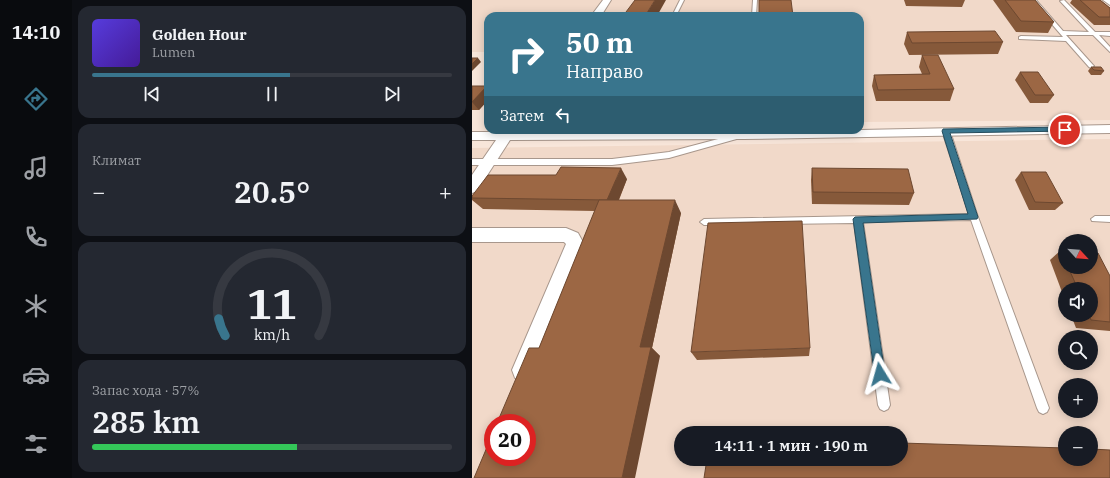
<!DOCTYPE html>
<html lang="ru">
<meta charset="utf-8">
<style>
:root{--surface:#171b24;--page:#242831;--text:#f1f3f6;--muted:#9ea1a6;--line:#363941;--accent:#39758d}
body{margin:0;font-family:"IBM Plex Serif",serif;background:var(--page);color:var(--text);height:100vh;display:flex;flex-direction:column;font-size:15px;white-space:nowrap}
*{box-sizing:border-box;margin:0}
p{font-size:13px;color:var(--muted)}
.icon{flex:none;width:22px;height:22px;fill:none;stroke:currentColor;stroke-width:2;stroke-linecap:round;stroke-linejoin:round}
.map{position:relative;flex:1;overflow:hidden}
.drawer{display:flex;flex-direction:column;gap:6px;padding:6px;background:#0d0f14;width:400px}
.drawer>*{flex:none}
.hud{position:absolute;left:12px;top:12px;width:380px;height:122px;border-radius:12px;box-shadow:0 2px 10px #0003;background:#39758d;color:#fff;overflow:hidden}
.needle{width:26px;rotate:116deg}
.tools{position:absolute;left:586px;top:234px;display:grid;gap:8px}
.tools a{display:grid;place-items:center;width:40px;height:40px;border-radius:50%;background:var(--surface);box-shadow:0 2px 10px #0003;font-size:20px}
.speed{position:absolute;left:12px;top:414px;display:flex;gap:8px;font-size:20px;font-weight:700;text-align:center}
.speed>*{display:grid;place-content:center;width:52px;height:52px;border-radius:50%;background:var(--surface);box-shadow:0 2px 10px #0003;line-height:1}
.speed .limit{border:6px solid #d22;background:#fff;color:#111}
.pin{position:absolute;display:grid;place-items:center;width:34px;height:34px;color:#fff;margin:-17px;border:2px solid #fff;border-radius:50%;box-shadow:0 1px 4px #0007}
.me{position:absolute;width:44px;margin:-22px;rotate:352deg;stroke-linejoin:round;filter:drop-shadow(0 0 3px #0008)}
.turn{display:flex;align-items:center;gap:14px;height:84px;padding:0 16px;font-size:18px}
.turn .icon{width:52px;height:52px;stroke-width:2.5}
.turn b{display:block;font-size:28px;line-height:34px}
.then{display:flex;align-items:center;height:38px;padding:0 16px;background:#0003;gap:8px;font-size:15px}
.big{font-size:30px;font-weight:600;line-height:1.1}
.drawer .tile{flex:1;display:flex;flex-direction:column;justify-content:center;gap:6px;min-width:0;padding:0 14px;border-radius:12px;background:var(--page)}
.drawer .dial{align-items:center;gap:0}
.dial svg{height:104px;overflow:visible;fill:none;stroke:var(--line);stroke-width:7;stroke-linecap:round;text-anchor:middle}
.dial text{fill:var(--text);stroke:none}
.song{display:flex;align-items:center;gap:12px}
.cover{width:48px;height:48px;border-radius:6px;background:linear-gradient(135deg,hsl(250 70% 55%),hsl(260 70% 35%))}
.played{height:4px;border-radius:2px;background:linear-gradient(90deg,var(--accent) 55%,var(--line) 55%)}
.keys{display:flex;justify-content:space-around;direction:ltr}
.heat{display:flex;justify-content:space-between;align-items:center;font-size:22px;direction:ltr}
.charge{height:6px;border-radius:3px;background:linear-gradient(90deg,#34c759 57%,var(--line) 0)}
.trip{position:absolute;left:202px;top:426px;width:234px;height:40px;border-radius:20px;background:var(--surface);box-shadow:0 2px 10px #0003;font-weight:600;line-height:40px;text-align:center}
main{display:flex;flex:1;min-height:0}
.menu{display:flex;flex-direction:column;width:72px;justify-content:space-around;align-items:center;background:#090b0e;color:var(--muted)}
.menu .icon{width:28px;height:28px}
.menu .current{color:var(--accent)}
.menu b{font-size:18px;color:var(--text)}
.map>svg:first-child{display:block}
</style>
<main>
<nav class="menu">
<b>14:10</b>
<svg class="icon current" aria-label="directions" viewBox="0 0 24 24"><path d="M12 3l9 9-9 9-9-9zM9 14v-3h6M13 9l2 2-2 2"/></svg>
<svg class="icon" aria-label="music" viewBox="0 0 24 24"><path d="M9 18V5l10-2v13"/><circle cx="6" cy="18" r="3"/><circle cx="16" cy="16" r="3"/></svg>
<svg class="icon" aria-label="phone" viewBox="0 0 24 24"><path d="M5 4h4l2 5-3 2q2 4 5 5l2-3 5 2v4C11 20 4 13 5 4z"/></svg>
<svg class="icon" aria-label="climate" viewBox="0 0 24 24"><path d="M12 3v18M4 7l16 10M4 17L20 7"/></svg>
<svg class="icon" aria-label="car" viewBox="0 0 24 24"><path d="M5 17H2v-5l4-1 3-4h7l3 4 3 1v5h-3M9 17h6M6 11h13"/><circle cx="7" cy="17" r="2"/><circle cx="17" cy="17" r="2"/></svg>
<svg class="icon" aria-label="filters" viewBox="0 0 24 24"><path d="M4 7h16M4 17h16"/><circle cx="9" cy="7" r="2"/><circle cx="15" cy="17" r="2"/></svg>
</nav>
<section class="drawer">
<div class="tile">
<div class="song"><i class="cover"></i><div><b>Golden Hour</b><p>Lumen</p></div></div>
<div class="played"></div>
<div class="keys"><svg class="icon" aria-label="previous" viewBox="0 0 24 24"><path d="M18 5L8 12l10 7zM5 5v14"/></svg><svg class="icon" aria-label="pause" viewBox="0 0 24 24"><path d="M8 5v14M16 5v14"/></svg><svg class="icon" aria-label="next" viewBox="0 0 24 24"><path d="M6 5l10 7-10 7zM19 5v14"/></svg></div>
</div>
<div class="tile"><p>Климат</p>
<div class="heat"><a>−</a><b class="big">20.5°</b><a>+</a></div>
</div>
<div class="tile dial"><svg viewBox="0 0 100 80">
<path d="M14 69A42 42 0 1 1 86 69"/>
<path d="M14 69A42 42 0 0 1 9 56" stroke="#39758d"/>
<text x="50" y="56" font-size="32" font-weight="700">11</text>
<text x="50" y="72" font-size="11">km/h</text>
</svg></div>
<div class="tile"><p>Запас хода · 57%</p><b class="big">285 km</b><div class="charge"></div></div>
</section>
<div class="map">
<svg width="638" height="478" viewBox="0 0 638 478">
<rect width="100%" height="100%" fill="#f8e6da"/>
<!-- built -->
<g fill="#f1d9c9" fill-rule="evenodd">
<path d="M0,0H638V120L388,122V16H16V52H0Z"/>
<path d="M638,139V478H0V148ZM593,241H619V267H593ZM593,289H619V315H593ZM593,337H619V363H593ZM593,385H619V411H593ZM21,423H55V457H21ZM209,433H429V459H209ZM593,433H619V459H593Z"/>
</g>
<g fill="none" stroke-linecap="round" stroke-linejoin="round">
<defs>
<g id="service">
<path d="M208,0H212L204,16H200Z"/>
<path d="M281,0H285L284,16H280Z"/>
<path d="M559,0H564L591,31L617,32L588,1L592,0L623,32H638V36L627,35L638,47V52L621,35H594L621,65L622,66L619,68L617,67L594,41L547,39V37L549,36L591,37Z"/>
<path d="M472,129H476L478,131L506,217L577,408L575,412L571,414L567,412L565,408L499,220L391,222L418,405L416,409L412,411L408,409L406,405L382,223L232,225L228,222L232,219L497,214L470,131Z"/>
<path d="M265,134L269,136L268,138L197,158L140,165H0V159H140L197,152Z"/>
<path d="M623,216H638V222L620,221L619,219Z"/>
</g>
<g id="minor">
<path d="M131,0H139L129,16H119Z"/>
<path d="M631,0H638V5Z"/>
<path d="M638,125V133L271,139L38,140L5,191L0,193V175L24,140H0V132H30L31,130H45L44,131L388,130Z"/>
<path d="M0,228H94L106,233L112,244L59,378L51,381L43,378L40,370L94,244L92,242H0Z"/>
</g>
</defs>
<!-- service casing -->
<use href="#service" stroke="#a8978c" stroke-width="2"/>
<!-- minor casing -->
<use href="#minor" stroke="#a8978c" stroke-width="2"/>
<!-- service -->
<use href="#service" fill="#fff" fill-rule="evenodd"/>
<!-- minor -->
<use href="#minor" fill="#fff" fill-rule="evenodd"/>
</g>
<!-- wall -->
<g fill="#86593a">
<path d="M432,0H493L490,7L434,6Z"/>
<path d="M521,0H563L582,22L576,33L544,32Z"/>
<path d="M600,0H628L638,8V25H622L598,3Z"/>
<path d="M435,32L531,42L526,54L437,55L432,44Z"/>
<path d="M450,55L482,89L478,101H404L400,86L402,75L450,74L447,67Z"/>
<path d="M619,67L632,71L629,75H619L616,71Z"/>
<path d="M16,72V81L12,76Z"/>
<path d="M548,72L582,95L576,103H558L543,80Z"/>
<path d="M0,86H15L16,88V100L7,110H0Z"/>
<path d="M340,168L442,193L437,205L340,204L339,180Z"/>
<path d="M549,172L591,203L583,210H557L543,180Z"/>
<path d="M155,179L147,200L209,213L180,348L188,356L67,348L123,211L11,209L0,200V196Z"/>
<path d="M589,250L593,251V267H619L638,276V331L604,328L599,315H619V289H593V300L578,260Z"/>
<path d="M338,348L337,356L225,360L219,352Z"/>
</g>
<!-- shaded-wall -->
<g fill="#6d4830">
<path d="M183,0H194L185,16H173Z"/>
<path d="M6,58L9,62L0,71V64Z"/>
<path d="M15,86L16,88V100L7,110L0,102Z"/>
<path d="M149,168L155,179L142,211L135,200Z"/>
<path d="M203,200L209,213L180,348L188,356L163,478H150L168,347Z"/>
</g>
<!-- building -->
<g fill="#9c6744" stroke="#6d4830">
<path d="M163,0H183L173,16H151Z"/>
<path d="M287,0H319L321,16H287Z"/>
<path d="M533,0H563L582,22L549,21Z"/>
<path d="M608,0H628L638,8V17H627Z"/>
<path d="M523,31L531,42L440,43L435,32Z"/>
<path d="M450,55H466L482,89L406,90L402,75L458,74Z"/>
<path d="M0,58H6L0,64Z"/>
<path d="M619,67H629L632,71L622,70Z"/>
<path d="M16,72V76H12Z"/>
<path d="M548,72H566L582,95H563Z"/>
<path d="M0,86H15L0,102Z"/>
<path d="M89,167L149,168L135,200L0,198V196L16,175H84Z"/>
<path d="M340,168L436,169L442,193L341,192Z"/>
<path d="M549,172H574L591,203L563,202Z"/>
<path d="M127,200H203L168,347H179L150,478H2L21,433V457H55V423H25L57,348H67Z"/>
<path d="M330,221L338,348L219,352L236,223Z"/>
<path d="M589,250L593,251V259Z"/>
<path d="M619,253H626L638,276V322L619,320L617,315H619V289H606L596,267H619Z"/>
<path d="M429,443L593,448V459H619V449L638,450V478H232L235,459H429Z"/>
</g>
<!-- route -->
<path fill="#39758d" stroke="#254c5c" d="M593,127L596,128V131L478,133L506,217L505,219L391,223L413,374L412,378L408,380L403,378L381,219L383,217L496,214L470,131L471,129Z"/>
</svg>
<div class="tools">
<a><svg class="needle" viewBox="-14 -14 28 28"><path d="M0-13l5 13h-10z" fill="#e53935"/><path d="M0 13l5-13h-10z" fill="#9ea1a6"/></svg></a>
<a><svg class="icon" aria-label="sound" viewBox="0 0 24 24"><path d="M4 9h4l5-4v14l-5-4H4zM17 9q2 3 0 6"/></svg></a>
<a><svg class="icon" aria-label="search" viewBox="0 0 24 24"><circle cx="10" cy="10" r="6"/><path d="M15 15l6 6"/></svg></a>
<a>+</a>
<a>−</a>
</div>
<div class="speed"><div class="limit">20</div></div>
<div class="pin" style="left:593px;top:130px;background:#d93025"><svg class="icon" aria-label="arrive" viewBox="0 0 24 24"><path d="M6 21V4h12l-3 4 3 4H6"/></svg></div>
<svg class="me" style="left:408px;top:374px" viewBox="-20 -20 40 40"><path d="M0-17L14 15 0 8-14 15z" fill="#39758d" stroke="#fff" stroke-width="4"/></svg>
<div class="trip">14:11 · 1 мин · 190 m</div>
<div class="hud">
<div class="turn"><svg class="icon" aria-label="right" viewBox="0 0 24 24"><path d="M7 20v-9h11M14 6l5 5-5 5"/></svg><div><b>50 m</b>Направо</div></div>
<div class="then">Затем<svg class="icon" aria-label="left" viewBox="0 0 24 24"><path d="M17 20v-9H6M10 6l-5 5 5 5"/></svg></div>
</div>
</div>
</main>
